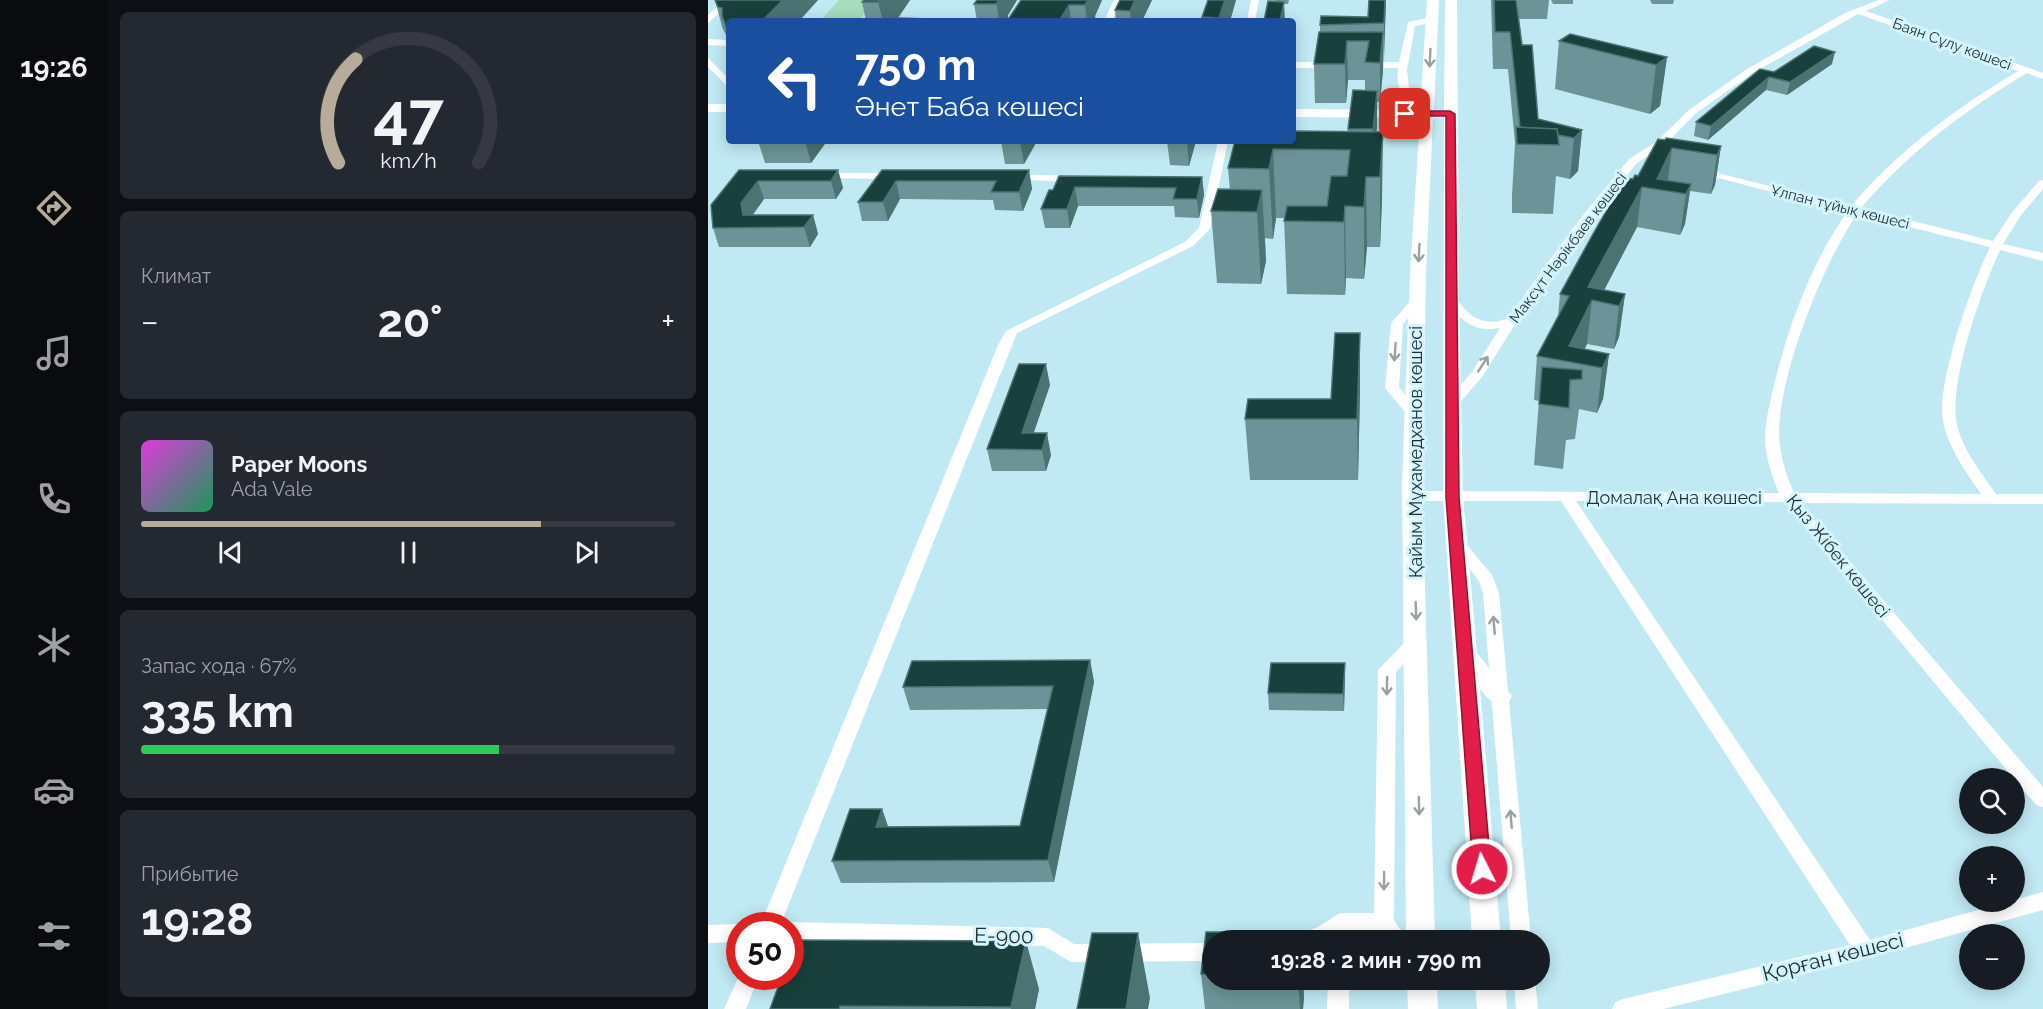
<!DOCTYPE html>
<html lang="ru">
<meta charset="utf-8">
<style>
:root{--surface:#171b24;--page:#242831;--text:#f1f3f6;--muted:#9ea1a6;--line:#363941;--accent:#b7ab99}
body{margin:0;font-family:Raleway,sans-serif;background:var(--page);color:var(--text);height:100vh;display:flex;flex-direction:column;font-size:22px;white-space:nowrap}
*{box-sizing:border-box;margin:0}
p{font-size:20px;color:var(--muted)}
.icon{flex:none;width:33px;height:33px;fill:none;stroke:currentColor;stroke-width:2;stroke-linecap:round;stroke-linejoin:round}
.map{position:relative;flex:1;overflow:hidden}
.sheet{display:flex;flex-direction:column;gap:12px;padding:12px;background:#0d0f14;width:600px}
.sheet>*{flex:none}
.hud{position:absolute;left:18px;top:18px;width:570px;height:126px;border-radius:6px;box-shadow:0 3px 15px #0003;background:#1a4fa0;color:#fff;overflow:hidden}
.controls{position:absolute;left:1251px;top:768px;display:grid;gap:12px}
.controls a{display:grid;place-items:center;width:66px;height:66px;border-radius:50%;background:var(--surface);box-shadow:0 3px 15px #0003;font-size:30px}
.speed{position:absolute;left:18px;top:912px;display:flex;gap:12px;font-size:30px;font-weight:700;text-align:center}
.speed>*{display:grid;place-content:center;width:78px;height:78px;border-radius:50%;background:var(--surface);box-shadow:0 3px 15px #0003;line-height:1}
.speed .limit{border:9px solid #d22;background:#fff;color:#111}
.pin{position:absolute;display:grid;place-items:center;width:51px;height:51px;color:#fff;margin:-26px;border-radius:12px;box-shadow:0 3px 9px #0006}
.me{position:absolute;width:66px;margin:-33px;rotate:355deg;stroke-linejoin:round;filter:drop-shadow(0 0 4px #0008)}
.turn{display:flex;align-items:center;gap:21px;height:126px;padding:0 30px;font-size:27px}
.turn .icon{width:78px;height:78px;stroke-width:2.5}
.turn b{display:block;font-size:42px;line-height:51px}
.big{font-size:45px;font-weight:700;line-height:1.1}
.sheet .card{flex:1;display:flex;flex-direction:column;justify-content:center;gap:9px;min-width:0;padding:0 21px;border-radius:9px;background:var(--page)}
.sheet .dial{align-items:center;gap:0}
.dial svg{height:156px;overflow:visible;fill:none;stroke:var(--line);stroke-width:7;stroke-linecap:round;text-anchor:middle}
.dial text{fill:var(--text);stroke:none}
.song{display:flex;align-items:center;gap:18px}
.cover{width:72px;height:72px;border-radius:9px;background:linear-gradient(135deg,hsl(300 70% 55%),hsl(150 70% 35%))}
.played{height:6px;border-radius:3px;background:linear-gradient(90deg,var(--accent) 75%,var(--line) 75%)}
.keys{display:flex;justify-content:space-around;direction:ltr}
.heat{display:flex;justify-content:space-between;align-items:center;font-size:33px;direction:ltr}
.charge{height:9px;border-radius:4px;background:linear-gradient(90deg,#34c759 67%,var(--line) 0)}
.trip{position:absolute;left:494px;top:930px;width:348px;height:60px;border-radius:30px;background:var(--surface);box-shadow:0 3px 15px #0003;font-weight:700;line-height:60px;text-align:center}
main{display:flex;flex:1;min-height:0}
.dock{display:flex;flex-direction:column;width:108px;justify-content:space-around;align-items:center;background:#090b0e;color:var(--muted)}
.dock .icon{width:42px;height:42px}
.dock .current{color:var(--accent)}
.dock b{font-size:27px;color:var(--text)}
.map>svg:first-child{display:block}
</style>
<main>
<nav class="dock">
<b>19:26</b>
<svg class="icon current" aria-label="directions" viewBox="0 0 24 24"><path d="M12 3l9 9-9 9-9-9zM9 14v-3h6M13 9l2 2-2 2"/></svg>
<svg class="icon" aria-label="music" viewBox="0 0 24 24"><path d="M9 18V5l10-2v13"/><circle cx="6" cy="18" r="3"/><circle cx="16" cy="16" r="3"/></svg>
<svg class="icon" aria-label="phone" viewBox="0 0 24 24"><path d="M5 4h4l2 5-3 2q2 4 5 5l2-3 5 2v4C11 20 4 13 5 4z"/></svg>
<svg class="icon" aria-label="climate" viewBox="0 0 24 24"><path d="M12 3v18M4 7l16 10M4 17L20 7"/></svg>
<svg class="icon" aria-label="car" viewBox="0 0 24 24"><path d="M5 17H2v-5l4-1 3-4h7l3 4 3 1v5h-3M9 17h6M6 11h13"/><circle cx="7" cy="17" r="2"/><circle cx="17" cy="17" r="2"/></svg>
<svg class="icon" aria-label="filters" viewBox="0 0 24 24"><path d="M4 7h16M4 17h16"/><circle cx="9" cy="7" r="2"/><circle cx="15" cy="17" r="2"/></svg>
</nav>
<section class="sheet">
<div class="card dial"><svg viewBox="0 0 100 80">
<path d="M14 69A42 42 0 1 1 86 69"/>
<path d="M14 69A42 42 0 0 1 23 16" stroke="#b7ab99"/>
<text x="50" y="56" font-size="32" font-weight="700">47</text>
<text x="50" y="72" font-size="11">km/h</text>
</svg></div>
<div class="card"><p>Климат</p>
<div class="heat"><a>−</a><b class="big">20°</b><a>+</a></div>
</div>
<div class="card">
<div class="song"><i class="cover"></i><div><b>Paper Moons</b><p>Ada Vale</p></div></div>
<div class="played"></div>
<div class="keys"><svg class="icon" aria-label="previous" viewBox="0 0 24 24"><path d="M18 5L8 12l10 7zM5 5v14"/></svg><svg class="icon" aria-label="pause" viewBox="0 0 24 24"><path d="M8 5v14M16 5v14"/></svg><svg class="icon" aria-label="next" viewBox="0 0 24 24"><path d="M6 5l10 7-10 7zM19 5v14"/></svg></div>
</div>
<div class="card"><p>Запас хода · 67%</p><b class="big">335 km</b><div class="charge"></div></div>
<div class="card"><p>Прибытие</p><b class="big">19:28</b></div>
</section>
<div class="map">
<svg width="1335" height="1009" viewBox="0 0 1335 1009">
<rect width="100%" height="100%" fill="#c0e9f3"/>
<!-- green -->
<path fill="#a7dcbd" d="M131,0H168L150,21H112Z"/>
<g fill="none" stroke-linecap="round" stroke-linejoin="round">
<!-- street -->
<g fill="#fff" fill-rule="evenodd">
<path d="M17,0H26L0,23V15Z"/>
<path d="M406,0H414L404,21H396Z"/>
<path d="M543,0H551L547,21H539Z"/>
<path d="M1171,0H1182L1158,11L1335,73V79L1319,73C1257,110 1200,153 1153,208L1285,241L1305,211L1331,181L1335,180V189L1313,215L1295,244L1335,253V261L1292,250C1274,289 1243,375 1248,418C1251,446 1273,472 1288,494H1335V504L1092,503L1335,787V807L1328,805L1076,502L868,501L1162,940L1335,892V910L1157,959L955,1009H904L907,1002L915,999L1142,945L853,501H706L699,496L706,491L1071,493C1063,474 1057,456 1057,435C1058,417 1063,398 1067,381C1082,321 1104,262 1139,212L984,171L989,168L1143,206C1191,150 1248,108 1310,71L1150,14L1045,73L987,114L956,146L929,163L880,223L818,307L774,377L748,407L743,408L736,404L764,372L792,328C764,333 751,319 736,297L742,293C748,295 749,298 752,303C765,321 778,325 799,319L872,219L921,159L948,142L981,110L1039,69L1137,13ZM1149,214L1282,247C1264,284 1228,382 1235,421C1240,448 1258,472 1273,494L1086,493C1078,474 1072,456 1071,435C1071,373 1114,266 1149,214Z"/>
<path d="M724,17L728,20L727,22L707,26L699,70L701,89L723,99L725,101L720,104C697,97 687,94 690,68H657L652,65L657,62H691L700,22Z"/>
<path d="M0,39L21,40V46L0,45Z"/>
<path d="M0,58L21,79V88L0,67Z"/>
<path d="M585,62H624L629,65L624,68H585Z"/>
<path d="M510,141H520L502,229L485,246L309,333L72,926H52L290,345L298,331L477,242L491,228Z"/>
<path d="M113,173H188L193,176L188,179L109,178V174Z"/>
<path d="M302,174L368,176L373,179L368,182L298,179V175Z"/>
<path d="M709,297L715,301L695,324L691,387L714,415L707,419L702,418L677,388L683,323L705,298Z"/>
<path d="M748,537L753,538L784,575L791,593L823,940H803L775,593L771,581L740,542Z"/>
<path d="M709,634L715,636L717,640L688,672L686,920L699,940H677L671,931H642V940H589L592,934L610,927L632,913H666L670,670L703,636Z"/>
<path d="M82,922L340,928L366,944L504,943V961L363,962L336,946L82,940V926H74Z"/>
<path d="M32,924L36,926H32V942L0,943V925Z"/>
<path d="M32,974V976H51L38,1009H16Z"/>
<path d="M620,980H641V1009H619Z"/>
<path d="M806,980H827L830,1009H808Z"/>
</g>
<!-- secondary -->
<g fill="#fff" fill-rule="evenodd">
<path d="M719,0H731L726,110L736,111L737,0H749L751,297L755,497L769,653L804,696L801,702C786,707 781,700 772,689L793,940H764L735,497L736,117L725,118L718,273L714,481L727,940H698L694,481L702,273L712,118L585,117V109L712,110Z"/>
<rect x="0" y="104" width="21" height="8"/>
<path d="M699,980H729L730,1009H700Z"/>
<path d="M767,980H797L799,1009H769Z"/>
</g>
</g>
<!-- wall -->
<g fill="#6c9498">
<path d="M7,0H110L91,21H21V41L14,27Z"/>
<path d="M202,0L188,21H158L154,2Z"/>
<path d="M309,0L300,15V19L313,0H394L387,16L388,21H269L266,4Z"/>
<path d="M412,0H444L434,21H408L407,10Z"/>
<path d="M528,0L522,21H494V17Z"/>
<path d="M567,0H581L580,4H576L567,2Z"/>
<path d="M678,0L675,70L672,102H669L668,132L674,200L672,247H659L656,279L638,278L637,295L579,294L576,218H568L565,239L557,238L558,261L553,284L509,283L503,211L522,190L520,168L527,141L640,132V129L657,90V80H640L638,103H607L606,64L612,32V25L660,17Z"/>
<path d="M783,0H841L839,19H811L814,45L830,119L874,130L870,171L862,179L848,176L845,214L804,213V195L807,143L800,69H785Z"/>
<path d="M843,0H865V4H845Z"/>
<path d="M942,0H966L965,4H944Z"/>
<path d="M851,41L959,57L952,106L942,114L847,89Z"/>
<path d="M1124,64L1079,95L1058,90L1000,140L986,136L988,122L1066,72Z"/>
<path d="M950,139L1013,146L1007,185L1003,194L982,191L977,224L972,235L929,227L896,290L917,294L911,337L906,349L879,344L876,350L901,354L895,399L889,413L871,409L867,439L858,440L855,469L826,465L831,401L826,400L829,356L850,317L852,294L925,179L930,176Z"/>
<path d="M50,141H119L103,163H57Z"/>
<path d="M293,141H329L316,164H297Z"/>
<path d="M459,141H488L481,166L462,165Z"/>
<path d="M31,170H130L135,188L128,199H56L45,215H105L110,234L102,247H11L5,228Z"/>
<path d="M174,170H321L324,189L315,211L287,210L285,200L192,199L180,221H154L150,202Z"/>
<path d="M494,177L496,195L491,218L467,217L466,206H370L362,228H337L333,209L341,190Z"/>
<path d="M652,333V392L650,480H542L537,419L623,399Z"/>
<path d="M342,385L325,433L343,455L338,471H284L279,449Z"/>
<path d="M382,660L386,682L346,882L133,883L124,861L174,809L180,827L312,826L340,709L202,710L195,687Z"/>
<path d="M637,663L636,711L561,710L560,693Z"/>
<path d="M498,932H592V940H504V980H595L596,997L595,1009H497L493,974Z"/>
<path d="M331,989L327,1009H62Z"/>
</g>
<!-- shaded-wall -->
<g fill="#4b7373">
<path d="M75,0H110L91,21H54Z"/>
<path d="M172,0H202L188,21H175L170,2Z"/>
<path d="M288,0H309L300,15V21H291Z"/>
<path d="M379,0H394L387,16L388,21H379L377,5Z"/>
<path d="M427,0H444L434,21H423L422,11Z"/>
<path d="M517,0H528L522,21H511V18Z"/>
<path d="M677,0H678L676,58V23Z"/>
<path d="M576,2L577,21H572Z"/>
<path d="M361,5L363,21H351Z"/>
<path d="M675,32V70L672,102V63Z"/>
<path d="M639,41L640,80L638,103L637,64Z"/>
<path d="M1127,52L1124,64L1079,95L1082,82Z"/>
<path d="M959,57L952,106L942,114L948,65Z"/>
<path d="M1061,77L1058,90L1000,140L1003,126Z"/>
<path d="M669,91V128L665,168V129Z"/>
<path d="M874,130L870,171L862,179L866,138Z"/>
<path d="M675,132L674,200L672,247V177Z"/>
<path d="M97,141H119L103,163Z"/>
<path d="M312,141H329L316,164Z"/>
<path d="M479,141H488L481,166Z"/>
<path d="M1013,146L1007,185L1003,194L1009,155Z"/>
<path d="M964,148L959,187L949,179Z"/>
<path d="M565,149L568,218L565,239L561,169Z"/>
<path d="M130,170L135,188L128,199L123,181Z"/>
<path d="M321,170L324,189L315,211L311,192Z"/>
<path d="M494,177L496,195L491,218L489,199Z"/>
<path d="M658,177L659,247L656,279V207Z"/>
<path d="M50,181L56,199L39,222L35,215L33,203Z"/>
<path d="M188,181L192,199L180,221L175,202Z"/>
<path d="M983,184L977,224L972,235L978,194Z"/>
<path d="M367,187L370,206L362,228L359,209Z"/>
<path d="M934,187L929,227L890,302L884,300L879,344L869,364L861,346L880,287Z"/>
<path d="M554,190L558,261L553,284L549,212Z"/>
<path d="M637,206L638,278L637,295L636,222Z"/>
<path d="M105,215L110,234L102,247L96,227Z"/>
<path d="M917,294L911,337L906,349L911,306Z"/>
<path d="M652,333V392L650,480L649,419Z"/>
<path d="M901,354L895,399L889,413L894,368Z"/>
<path d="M338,364L342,385L320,450L314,433Z"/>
<path d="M339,433L343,455L338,471L334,450Z"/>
<path d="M382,660L386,682L346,882L340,860Z"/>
<path d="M637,663V680L636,711L635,694Z"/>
<path d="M174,809L182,832L168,827Z"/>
<path d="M430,933L442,998L440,1009H418Z"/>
<path d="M318,941L331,989L327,1009H303V1007Z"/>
<path d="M590,980H595L596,997L595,1009H592Z"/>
</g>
<!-- building -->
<g fill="#19403c" stroke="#4b7373" stroke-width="1.5">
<path d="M7,0H75L54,21H21V34L14,16V8L10,7Z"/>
<path d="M156,0H172L170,2H154Z"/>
<path d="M269,0H291L288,4H266Z"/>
<path d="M313,0H380L377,5H361L351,21H299Z"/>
<path d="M412,0H427L422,11L407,10Z"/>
<path d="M500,0H517L511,18L494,17Z"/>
<path d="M661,0H677L676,23L612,25L613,16L660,17Z"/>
<path d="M786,0H808L814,45H824L830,119L874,130L866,138L850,135L849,129L818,128L812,127L802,32H787Z"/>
<path d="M560,1L576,2L572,21H556Z"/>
<path d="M191,18L220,19L218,21H189Z"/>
<path d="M611,32H675L672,63L657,62L661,41H639L637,64H606Z"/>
<path d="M862,34L959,57L948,65L851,41Z"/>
<path d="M1106,46L1127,52L1082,82L1061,77L1003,126L988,122L1052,69L1066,72Z"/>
<path d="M645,90L669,91L665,129H640Z"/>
<path d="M808,127L849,129L851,145L809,144Z"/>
<path d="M585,131L675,132L672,177H658L656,207L637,206L636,222L576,221L579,206H619L623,176H639L642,150L565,149L561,169L520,168L527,141H585Z"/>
<path d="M958,138L1013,146L1009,155L964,148L949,179L983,184L978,194L934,187L880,287L917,294L911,306L884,300L861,346L901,354L894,368L829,356L861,296L852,294L885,234L917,178L925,179L927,175L930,176L950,139L957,140Z"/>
<path d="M31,170H130L123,181H50L33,203L35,215H105L96,227L5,228L3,205Z"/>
<path d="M174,170H321L311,192H283L288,181H188L175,202H150Z"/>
<path d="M351,176L494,177L489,199H465L468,188L367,187L359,209H333L341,190H345Z"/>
<path d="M510,189L554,190L549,212L503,211Z"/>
<path d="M627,333H652L649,419H537L540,399H623Z"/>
<path d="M311,364H338L314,433H339L334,450L279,449Z"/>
<path d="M834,367L874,370V379L862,380L861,408L831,404Z"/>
<path d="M382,660L340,860L124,861L142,809H174L168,827L312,826L345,686L195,687L204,661Z"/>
<path d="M563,663H637L635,694L560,693Z"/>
<path d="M498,932H592V940H504V975L493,974Z"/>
<path d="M384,933H430L418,1009H369Z"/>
<path d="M88,940L318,941L303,1007L132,1006L131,1009H62L74,976H82V954Z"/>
</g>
<!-- one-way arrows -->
<defs><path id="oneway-shaft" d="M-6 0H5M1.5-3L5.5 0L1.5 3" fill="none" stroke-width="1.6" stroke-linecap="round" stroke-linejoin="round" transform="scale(1.5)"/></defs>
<g stroke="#9aa1a2">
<use href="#oneway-shaft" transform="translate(722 58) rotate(93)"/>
<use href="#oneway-shaft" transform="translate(711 253) rotate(93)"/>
<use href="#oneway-shaft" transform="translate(687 352) rotate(94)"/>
<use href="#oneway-shaft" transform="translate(775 364) rotate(-57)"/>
<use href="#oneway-shaft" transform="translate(708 611) rotate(88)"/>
<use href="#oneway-shaft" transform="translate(786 625) rotate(-95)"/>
<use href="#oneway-shaft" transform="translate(679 686) rotate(91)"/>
<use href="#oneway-shaft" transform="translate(711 806) rotate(89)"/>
<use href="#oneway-shaft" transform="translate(803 819) rotate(-95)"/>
<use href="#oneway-shaft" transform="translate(676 881) rotate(91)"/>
</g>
<!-- route -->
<path fill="#e11d48" stroke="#92132f" stroke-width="1.5" d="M697,111H742L747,114L751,497L783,869L780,874L774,877L767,874L765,869L738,497V116H694L692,114Z"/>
<g text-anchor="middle" stroke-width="6" stroke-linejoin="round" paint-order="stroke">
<!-- far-street labels -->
<g font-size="15" fill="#1e2e31" stroke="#d4f5fd">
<text transform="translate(1244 44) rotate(20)" y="5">Баян Сұлу көшесі</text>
<text transform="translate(1132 207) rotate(14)" y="5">Ұлпан тұйық көшесі</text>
<text transform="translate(860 248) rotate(-53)" y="5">Мақсұт Нәрікбаев көшесі</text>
</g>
<!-- street labels -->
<g font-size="18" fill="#1e2e31" stroke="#d4f5fd">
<text transform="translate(708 452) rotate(-90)" y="6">Қайым Мұхамедханов көшесі</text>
<text x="966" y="504">Домалақ Ана көшесі</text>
<text transform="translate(1130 556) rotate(51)" y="6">Қыз Жібек көшесі</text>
</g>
<!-- near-street labels -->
<g font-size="21" fill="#1e2e31" stroke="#d4f5fd">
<text transform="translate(296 936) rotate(1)" y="7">E-900</text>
<text transform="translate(1125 957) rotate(-14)" y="7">Қорған көшесі</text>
</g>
</g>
</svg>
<div class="controls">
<a><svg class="icon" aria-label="search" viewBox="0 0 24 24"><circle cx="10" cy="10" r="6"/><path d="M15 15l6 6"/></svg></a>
<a>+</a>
<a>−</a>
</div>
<div class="speed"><div class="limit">50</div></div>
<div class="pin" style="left:697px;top:114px;background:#d93025"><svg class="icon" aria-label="arrive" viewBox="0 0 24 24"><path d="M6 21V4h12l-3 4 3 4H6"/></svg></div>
<svg class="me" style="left:774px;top:869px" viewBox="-20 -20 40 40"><circle r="17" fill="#e11d48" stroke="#fff" stroke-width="3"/><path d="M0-11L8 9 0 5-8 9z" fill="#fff"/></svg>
<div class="trip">19:28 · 2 мин · 790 m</div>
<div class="hud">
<div class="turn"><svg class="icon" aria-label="left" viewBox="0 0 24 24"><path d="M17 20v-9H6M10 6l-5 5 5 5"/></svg><div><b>750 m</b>Әнет Баба көшесі</div></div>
</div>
</div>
</main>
